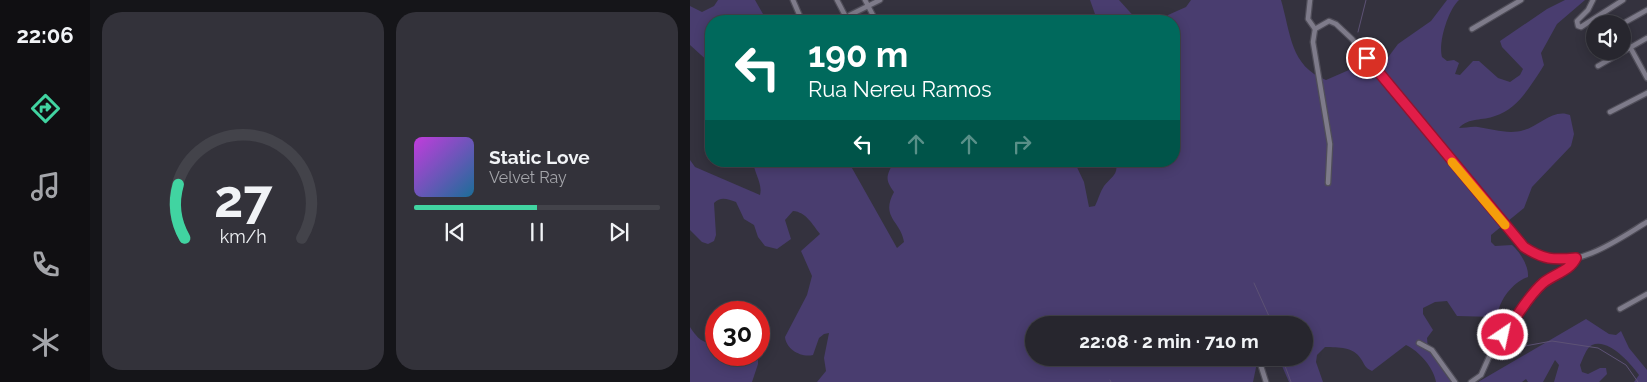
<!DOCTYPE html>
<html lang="pt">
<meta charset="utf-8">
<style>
:root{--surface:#27262e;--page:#33323a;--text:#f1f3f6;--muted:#a4a5aa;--line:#43434a;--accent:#41d4a1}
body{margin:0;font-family:Raleway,sans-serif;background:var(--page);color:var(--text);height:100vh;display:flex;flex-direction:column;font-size:19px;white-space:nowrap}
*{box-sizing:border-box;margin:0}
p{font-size:16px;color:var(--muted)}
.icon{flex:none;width:28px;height:28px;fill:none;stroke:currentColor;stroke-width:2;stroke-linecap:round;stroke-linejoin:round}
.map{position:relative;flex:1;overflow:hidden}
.details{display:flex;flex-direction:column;gap:12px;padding:12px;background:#151519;width:600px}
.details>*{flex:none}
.top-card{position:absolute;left:15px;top:15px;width:475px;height:152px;border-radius:20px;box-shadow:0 2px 12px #0003,0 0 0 1px var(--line);background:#00695c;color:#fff;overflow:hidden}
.fabs{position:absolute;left:896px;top:15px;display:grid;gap:10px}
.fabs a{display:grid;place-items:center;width:45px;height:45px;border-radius:50%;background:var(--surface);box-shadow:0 2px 12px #0003,0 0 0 1px var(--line);font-size:25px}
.speed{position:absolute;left:15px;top:301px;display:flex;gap:10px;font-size:25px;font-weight:700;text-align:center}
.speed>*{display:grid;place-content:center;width:65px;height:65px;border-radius:50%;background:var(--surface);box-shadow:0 2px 12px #0003,0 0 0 1px var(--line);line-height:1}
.speed .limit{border:8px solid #d22;background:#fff;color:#111}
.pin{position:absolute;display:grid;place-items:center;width:42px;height:42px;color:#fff;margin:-21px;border:2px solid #fff;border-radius:50%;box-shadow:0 1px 5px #0007}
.me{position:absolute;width:55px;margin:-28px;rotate:34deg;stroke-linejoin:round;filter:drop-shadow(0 0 4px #0008)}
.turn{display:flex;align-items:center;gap:18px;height:105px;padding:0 20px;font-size:22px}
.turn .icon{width:65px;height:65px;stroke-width:2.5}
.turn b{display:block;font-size:35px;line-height:42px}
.lanes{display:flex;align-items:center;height:48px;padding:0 20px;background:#0003;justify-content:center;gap:25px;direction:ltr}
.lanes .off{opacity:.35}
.details .tile{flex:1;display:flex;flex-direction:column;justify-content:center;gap:8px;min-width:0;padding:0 18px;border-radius:20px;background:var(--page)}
.details .dial{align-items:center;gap:0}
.dial svg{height:130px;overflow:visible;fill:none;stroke:var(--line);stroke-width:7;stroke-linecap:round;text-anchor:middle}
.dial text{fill:var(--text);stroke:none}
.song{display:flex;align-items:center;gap:15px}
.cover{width:60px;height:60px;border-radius:8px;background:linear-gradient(135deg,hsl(290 70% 55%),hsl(200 70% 35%))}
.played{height:5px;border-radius:2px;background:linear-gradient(90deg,var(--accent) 50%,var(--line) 50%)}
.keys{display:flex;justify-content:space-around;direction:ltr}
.details .tiles{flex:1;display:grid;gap:12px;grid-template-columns:repeat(2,1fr)}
.trip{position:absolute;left:335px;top:316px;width:288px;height:50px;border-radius:25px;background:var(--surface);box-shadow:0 2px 12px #0003,0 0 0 1px var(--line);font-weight:700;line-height:50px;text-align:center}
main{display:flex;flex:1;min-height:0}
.dock{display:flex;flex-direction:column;width:90px;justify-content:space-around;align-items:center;background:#100f12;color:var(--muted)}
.dock .icon{width:35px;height:35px}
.dock .current{color:var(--accent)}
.dock b{font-size:22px;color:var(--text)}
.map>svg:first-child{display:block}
</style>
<main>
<nav class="dock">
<b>22:06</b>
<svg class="icon current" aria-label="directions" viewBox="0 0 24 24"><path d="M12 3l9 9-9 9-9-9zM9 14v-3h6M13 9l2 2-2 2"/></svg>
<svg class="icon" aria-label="music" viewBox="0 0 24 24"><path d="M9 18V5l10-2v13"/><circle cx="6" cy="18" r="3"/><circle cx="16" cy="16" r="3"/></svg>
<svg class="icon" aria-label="phone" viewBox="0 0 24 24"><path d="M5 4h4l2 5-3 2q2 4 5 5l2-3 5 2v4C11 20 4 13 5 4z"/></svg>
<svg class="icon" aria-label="climate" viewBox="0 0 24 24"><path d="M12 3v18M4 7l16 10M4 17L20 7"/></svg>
</nav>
<section class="details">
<div class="tiles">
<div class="tile dial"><svg viewBox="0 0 100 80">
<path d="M14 69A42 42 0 1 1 86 69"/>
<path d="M14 69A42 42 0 0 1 10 36" stroke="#41d4a1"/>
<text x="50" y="56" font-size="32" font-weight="700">27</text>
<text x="50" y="72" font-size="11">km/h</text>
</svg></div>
<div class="tile">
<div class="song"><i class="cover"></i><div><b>Static Love</b><p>Velvet Ray</p></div></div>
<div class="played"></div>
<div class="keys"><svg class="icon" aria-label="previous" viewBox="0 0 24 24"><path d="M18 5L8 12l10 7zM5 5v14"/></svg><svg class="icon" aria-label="pause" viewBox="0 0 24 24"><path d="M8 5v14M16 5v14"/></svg><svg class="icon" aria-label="next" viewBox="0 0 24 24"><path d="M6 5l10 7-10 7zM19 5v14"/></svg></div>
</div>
</div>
</section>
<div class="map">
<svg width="957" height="382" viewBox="0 0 957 382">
<rect width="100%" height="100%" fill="#34323e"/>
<!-- green -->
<g fill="#493d6f">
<path d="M28,0H65L77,21H21V64L0,45V6L12,12L24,6Z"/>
<path d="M400,0H429L448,21H410L405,14Z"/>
<path d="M501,0H591C601,34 600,66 636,80L675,63L679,67L693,64L708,44L741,21L757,0H769C758,10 748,43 752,57L757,61L764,60L769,63L765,74L770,75L783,61H789L808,78L820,82L830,75L833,69L812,47L810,41L857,9L875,0H895L867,24L851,53L854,65L851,70C839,88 827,109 805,116C793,121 779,117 769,128C775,128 782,126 788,127C803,129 819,135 834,130C849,126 864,108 880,115L884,134L881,146L842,187L834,208L801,235V242L805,246L822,245C830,252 839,266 838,277C824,281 810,299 808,313L804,317L767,316L757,301L745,302L733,308V314L743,330L737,338L738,349L761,382H746C744,368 729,351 716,345L682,371C675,368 675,365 671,359C663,346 649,348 635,347L627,355L626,362L633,382H599L592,366L585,358H614V325H344V358H568L563,382H127L136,371L134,358L139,333L134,334L129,338L123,355C111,358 96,349 95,337L117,295L122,276L111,251L130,234C122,224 116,212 103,211L95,220L101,239L87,249L75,246L68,237L64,225L54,219L46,202C37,199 31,196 24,203L26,235L24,241L18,244L12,242L0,230V160L5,167L70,195C73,184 64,173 63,161H158L207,248L214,242C211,221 190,218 204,192C194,178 197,176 204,161H218L225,168L234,161H384L394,182L399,207L405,206C408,200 410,192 414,186C421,177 430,174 425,161H484V21H476L478,15L496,7Z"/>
<path d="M896,319L919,334L926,335L931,331L939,348L957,370V382H944L949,375C941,364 919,338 902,345C896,348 893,359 890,365L892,372L898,374L910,368H916L917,374L909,382H864L869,365L865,360L853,382H838L836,379L832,382H788Z"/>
<path d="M0,327C8,339 12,343 26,344V355H68V364L62,382H0Z"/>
</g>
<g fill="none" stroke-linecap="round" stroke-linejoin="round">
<!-- stream -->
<g stroke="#5d5275" stroke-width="1">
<path d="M668,32L676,0"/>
<path d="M564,283L583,325"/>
<path d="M835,346L862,341L908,348L936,365L948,382"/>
<path d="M592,358L601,382"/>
<path d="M420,380L421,382"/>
</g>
<defs>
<g id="minor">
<path d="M103,0L112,21"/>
<path d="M147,0L158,21"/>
<path d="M175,0L186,21"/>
<path d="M620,0L618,19L625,29"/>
<path d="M903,0L898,10L887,21L888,26L891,27L933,0"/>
<path d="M160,15L190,0"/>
<path d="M932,24L957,10"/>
<path d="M782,29L831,0"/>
<path d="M934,36L957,78"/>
<path d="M908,66L957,38"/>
<path d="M920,112L957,93"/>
<path d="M638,183L640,144L623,42L625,29L639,21L646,24L662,39C699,85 738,130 775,177C791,198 829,250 853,258C888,269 929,239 957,222"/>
<path d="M930,309L957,294"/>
<path d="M729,343L742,350L765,382"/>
<path d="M570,363L576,382"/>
<path d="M781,382L791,375L804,346L838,298L860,277L880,267L886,258"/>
</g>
</defs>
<!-- minor casing -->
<use href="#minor" stroke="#504e59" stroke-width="7"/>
<!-- minor -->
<use href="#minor" stroke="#7e7b8a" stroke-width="4.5"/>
</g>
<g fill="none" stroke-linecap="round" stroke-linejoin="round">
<defs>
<path id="route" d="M677,58L834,247C854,260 863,260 886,258C880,271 864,274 853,283C836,298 827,318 813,335"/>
</defs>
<!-- route casing -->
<use href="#route" stroke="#92132f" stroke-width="12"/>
<!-- route -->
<use href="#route" stroke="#e11d48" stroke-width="9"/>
<!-- slow -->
<path stroke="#f59e0b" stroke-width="9" d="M762,162L815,225"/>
</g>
</svg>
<div class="fabs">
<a><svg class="icon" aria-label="sound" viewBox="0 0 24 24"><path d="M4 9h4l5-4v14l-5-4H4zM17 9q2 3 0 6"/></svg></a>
</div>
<div class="speed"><div class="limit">30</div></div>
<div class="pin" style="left:677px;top:58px;background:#d93025"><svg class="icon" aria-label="arrive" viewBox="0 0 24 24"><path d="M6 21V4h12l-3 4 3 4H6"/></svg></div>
<svg class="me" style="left:813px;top:335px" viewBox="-20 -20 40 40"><circle r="17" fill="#e11d48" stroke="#fff" stroke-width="3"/><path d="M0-11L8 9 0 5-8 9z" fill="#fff"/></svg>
<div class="trip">22:08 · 2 min · 710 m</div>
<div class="top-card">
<div class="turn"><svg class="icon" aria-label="left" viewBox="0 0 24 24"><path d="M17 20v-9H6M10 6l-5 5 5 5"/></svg><div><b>190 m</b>Rua Nereu Ramos</div></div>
<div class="lanes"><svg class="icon" aria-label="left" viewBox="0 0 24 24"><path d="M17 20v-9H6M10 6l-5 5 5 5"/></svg><svg class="icon off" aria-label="ahead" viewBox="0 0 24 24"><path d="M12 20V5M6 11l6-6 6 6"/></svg><svg class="icon off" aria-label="ahead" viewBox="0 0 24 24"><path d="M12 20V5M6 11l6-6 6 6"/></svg><svg class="icon off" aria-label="right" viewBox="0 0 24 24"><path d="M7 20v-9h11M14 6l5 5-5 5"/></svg></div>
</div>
</div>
</main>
